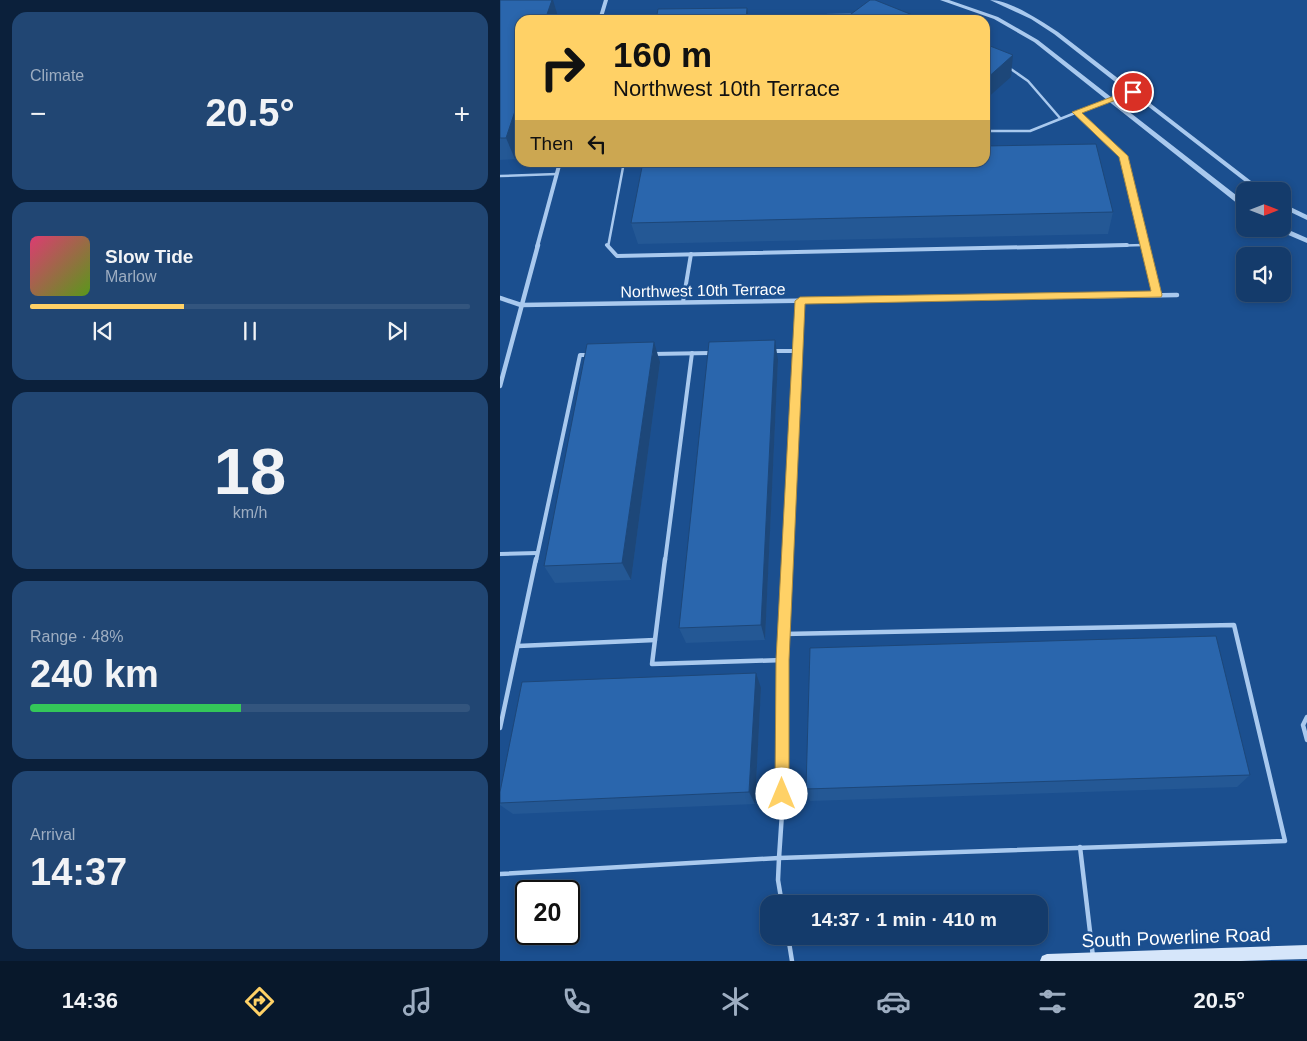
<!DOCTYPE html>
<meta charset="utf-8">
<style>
:root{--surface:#143b6b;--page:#214673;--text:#f1f3f6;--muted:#9dadc1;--line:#33557e;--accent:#ffd166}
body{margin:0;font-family:Helvetica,sans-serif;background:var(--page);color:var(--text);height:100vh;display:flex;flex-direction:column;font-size:19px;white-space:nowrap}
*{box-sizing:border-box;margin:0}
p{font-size:16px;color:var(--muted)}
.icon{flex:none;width:28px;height:28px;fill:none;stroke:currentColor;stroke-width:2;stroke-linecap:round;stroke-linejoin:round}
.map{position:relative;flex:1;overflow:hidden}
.sheet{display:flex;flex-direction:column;gap:12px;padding:12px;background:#0b203b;width:500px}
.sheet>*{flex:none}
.top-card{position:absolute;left:15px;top:15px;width:475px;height:152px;border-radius:15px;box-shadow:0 2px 8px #0003,0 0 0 1px var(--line);background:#ffd166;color:#111;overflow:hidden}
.needle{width:32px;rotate:90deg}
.buttons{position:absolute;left:736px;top:182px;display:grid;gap:10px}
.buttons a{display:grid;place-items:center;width:55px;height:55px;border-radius:10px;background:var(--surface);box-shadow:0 2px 8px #0003,0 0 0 1px var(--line);font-size:25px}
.speed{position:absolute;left:15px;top:880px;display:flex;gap:10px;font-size:25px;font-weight:700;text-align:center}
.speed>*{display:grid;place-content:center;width:65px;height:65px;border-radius:50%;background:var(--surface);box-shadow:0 2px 8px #0003,0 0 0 1px var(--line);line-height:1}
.speed .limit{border:2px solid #111;border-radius:8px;background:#fff;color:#111}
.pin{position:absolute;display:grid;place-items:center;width:42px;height:42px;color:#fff;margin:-21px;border:2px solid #fff;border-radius:50%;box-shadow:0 1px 5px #0007}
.me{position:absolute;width:55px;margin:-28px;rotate:0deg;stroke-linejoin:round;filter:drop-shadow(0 0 4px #0008)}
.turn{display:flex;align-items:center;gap:18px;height:105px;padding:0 15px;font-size:22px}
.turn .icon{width:65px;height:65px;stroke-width:2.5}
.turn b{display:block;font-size:35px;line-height:42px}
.then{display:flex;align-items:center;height:48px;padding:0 15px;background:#0003;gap:10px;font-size:19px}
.big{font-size:38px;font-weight:700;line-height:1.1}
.sheet .widget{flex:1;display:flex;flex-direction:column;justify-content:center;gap:8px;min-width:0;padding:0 18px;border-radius:15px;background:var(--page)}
.sheet .dial{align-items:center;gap:0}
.dial b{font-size:65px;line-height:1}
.song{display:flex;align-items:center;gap:15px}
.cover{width:60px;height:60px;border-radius:8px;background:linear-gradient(135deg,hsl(340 70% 55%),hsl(90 70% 35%))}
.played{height:5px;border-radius:2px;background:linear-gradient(90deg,var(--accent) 35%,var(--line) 35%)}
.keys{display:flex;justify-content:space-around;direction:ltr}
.heat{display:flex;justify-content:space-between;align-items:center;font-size:28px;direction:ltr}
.charge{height:8px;border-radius:4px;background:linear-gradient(90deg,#34c759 48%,var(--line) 0)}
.trip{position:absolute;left:260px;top:895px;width:288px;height:50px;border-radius:15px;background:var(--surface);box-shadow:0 2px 8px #0003,0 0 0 1px var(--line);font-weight:700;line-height:50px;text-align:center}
.tab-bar{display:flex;height:80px;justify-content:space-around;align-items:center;background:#08182b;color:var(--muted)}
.tab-bar .icon{width:35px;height:35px}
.tab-bar .selected{color:var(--accent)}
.tab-bar b{font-size:22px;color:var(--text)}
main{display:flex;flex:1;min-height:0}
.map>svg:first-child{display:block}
</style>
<main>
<section class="sheet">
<div class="widget"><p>Climate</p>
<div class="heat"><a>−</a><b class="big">20.5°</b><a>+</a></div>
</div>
<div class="widget">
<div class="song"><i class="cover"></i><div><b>Slow Tide</b><p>Marlow</p></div></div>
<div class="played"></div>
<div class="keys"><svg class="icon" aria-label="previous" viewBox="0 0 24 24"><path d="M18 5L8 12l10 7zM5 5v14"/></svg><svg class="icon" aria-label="pause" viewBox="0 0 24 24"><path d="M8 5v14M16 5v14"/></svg><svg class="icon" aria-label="next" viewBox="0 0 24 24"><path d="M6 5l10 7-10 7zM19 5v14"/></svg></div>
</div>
<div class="widget dial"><b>18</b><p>km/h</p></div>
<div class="widget"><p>Range · 48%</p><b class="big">240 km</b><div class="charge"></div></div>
<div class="widget"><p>Arrival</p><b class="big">14:37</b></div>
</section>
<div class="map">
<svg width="807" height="961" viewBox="0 0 807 961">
<rect width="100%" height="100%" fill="#1b4f8f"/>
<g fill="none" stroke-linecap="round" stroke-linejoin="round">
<!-- service-far2 -->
<g stroke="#a9c9ee" stroke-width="2.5">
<path d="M244,16L354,15"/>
<path d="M508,67L528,81L560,118"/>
<path d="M576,112L623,156L645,247"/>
<path d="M485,131H530L610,99"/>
<path d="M0,176L57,174"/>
<path d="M108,247L124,162"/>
<path d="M567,247L644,245"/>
</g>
<!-- service-far1 -->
<g stroke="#a9c9ee" stroke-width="4">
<path d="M107,245L117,256L627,245"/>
<path d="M645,245L657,295"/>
<path d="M183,302L191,254"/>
<path d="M272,351H298"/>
<path d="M152,354L210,353"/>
<path d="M0,554L37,553"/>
<path d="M36,561L80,355H88"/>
<path d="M165,561L192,353"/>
<path d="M288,561L300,301"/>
</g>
<!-- service -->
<g stroke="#a9c9ee" stroke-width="4.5">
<path d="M165,559L152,664L283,660"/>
<path d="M734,625L785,841L279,858L282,813L284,634Z"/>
<path d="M284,634L288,559"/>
<path d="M18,646L155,640"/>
<path d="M807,717L803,725L807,740"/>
<path d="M0,728L36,559"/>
<path d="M580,847L593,957"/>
<path d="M279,858L278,880L282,904"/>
<path d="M0,874L279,858"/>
<path d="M288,936L292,961"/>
</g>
<!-- minor-far1 -->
<g stroke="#a9c9ee" stroke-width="4">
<path d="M100,20L106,0"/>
<path d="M37,247L60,162"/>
</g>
<!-- minor -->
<g stroke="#a9c9ee" stroke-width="4.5">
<path d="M0,298L21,305L677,295"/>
<path d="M0,386L38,245"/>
</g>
<!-- tertiary -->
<g fill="#a9c9ee" fill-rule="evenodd">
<path d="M440,0H449L498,17L538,40L611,97L628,92L554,34L531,19L490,0C510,0 541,21 558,32L764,191H757L632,94L614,100L745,202V208H743L534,42L494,19Z"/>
<path d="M782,203L807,215V220L782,208Z"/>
<path d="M782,227L807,238V243L779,231V229H782Z"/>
</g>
<!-- secondary -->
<path fill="#d6e6fa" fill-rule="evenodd" d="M807,945V959L741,961H540L542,956L547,954Z"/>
</g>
<!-- wall -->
<g fill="#245895">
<path d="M0,0L59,19V20H20V143L15,159L0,160Z"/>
<path d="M613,212L608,234L138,244L131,223Z"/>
<path d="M278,360L265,640L186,643L179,628Z"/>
<path d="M160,362L131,580L55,583L44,566Z"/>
<path d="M261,688L255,804L13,814L0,805V792Z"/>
<path d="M750,775L737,787L310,801L306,789Z"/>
</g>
<!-- shaded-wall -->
<g fill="#1d4779">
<path d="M52,0H53L59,20H45Z"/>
<path d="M247,8L249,20H246Z"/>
<path d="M513,55L511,77L485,100V80Z"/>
<path d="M20,96V143L15,159L6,138Z"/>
<path d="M275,340L278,360L265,640L261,625Z"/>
<path d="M154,342L160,362L131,580L122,563Z"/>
<path d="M256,673L261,688L255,804L249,792Z"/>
</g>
<!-- building -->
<g fill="#2a66ad" stroke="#1d4779">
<path d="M0,0H52L45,20H20V96L6,138H0Z"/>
<path d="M370,0H375L425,20H343Z"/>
<path d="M247,8L246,20H156L158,9Z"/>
<path d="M485,44L513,55L485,80Z"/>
<path d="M596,144L613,212L131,223L143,162H485V146Z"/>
<path d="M275,340L261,625L179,628L209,342Z"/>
<path d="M154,342L122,563L44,566L87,344Z"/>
<path d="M716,636L750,775L306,789L310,648Z"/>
<path d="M256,673L249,792L0,803V792L22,682Z"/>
</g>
<!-- route -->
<path fill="#ffd166" stroke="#a68842" d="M630,90L637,92L582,113L628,156L662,295L661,297L305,304L289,660V794L287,799L282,801L277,799L275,794L276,660L295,301L300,297L651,291L619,157L572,112Z"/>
<g text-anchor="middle" stroke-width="5" stroke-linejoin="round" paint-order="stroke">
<!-- street labels -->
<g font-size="16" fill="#fff" stroke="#1b4f8f">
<text transform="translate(203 290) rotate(-1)" y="6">Northwest 10th Terrace</text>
</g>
<!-- near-street labels -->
<g font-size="19" fill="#fff" stroke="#1b4f8f">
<text transform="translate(676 937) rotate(-2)" y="7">South Powerline Road</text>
</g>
</g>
</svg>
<div class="buttons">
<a><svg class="needle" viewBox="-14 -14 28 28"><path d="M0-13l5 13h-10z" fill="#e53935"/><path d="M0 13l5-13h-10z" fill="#9dadc1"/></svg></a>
<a><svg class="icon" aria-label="sound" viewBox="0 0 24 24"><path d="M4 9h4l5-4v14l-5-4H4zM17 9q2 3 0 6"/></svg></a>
</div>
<div class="speed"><div class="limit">20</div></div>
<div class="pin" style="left:633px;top:92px;background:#d93025"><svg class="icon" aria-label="arrive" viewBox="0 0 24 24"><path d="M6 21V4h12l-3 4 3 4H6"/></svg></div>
<svg class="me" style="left:282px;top:794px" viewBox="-20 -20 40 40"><circle r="19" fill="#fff"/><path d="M0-13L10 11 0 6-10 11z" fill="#ffd166"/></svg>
<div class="trip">14:37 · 1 min · 410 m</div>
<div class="top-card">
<div class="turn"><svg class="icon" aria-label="right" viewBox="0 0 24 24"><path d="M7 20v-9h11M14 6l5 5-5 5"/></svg><div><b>160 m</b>Northwest 10th Terrace</div></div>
<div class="then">Then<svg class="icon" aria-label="left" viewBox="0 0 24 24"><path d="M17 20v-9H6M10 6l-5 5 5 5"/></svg></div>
</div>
</div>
</main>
<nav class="tab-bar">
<b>14:36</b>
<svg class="icon selected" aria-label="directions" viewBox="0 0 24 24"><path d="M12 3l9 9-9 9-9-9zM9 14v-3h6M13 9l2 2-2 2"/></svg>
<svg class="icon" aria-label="music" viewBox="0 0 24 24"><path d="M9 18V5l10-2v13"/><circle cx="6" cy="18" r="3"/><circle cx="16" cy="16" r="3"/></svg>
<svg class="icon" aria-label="phone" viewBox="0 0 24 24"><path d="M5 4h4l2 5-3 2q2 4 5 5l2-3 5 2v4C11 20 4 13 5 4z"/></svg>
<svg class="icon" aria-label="climate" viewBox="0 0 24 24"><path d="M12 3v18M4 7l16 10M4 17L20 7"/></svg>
<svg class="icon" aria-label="car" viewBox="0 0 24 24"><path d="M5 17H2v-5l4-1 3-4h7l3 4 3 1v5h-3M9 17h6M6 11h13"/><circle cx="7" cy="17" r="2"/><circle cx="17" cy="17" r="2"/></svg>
<svg class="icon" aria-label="filters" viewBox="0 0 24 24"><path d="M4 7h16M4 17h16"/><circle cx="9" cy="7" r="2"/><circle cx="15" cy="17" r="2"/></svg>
<b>20.5°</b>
</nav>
